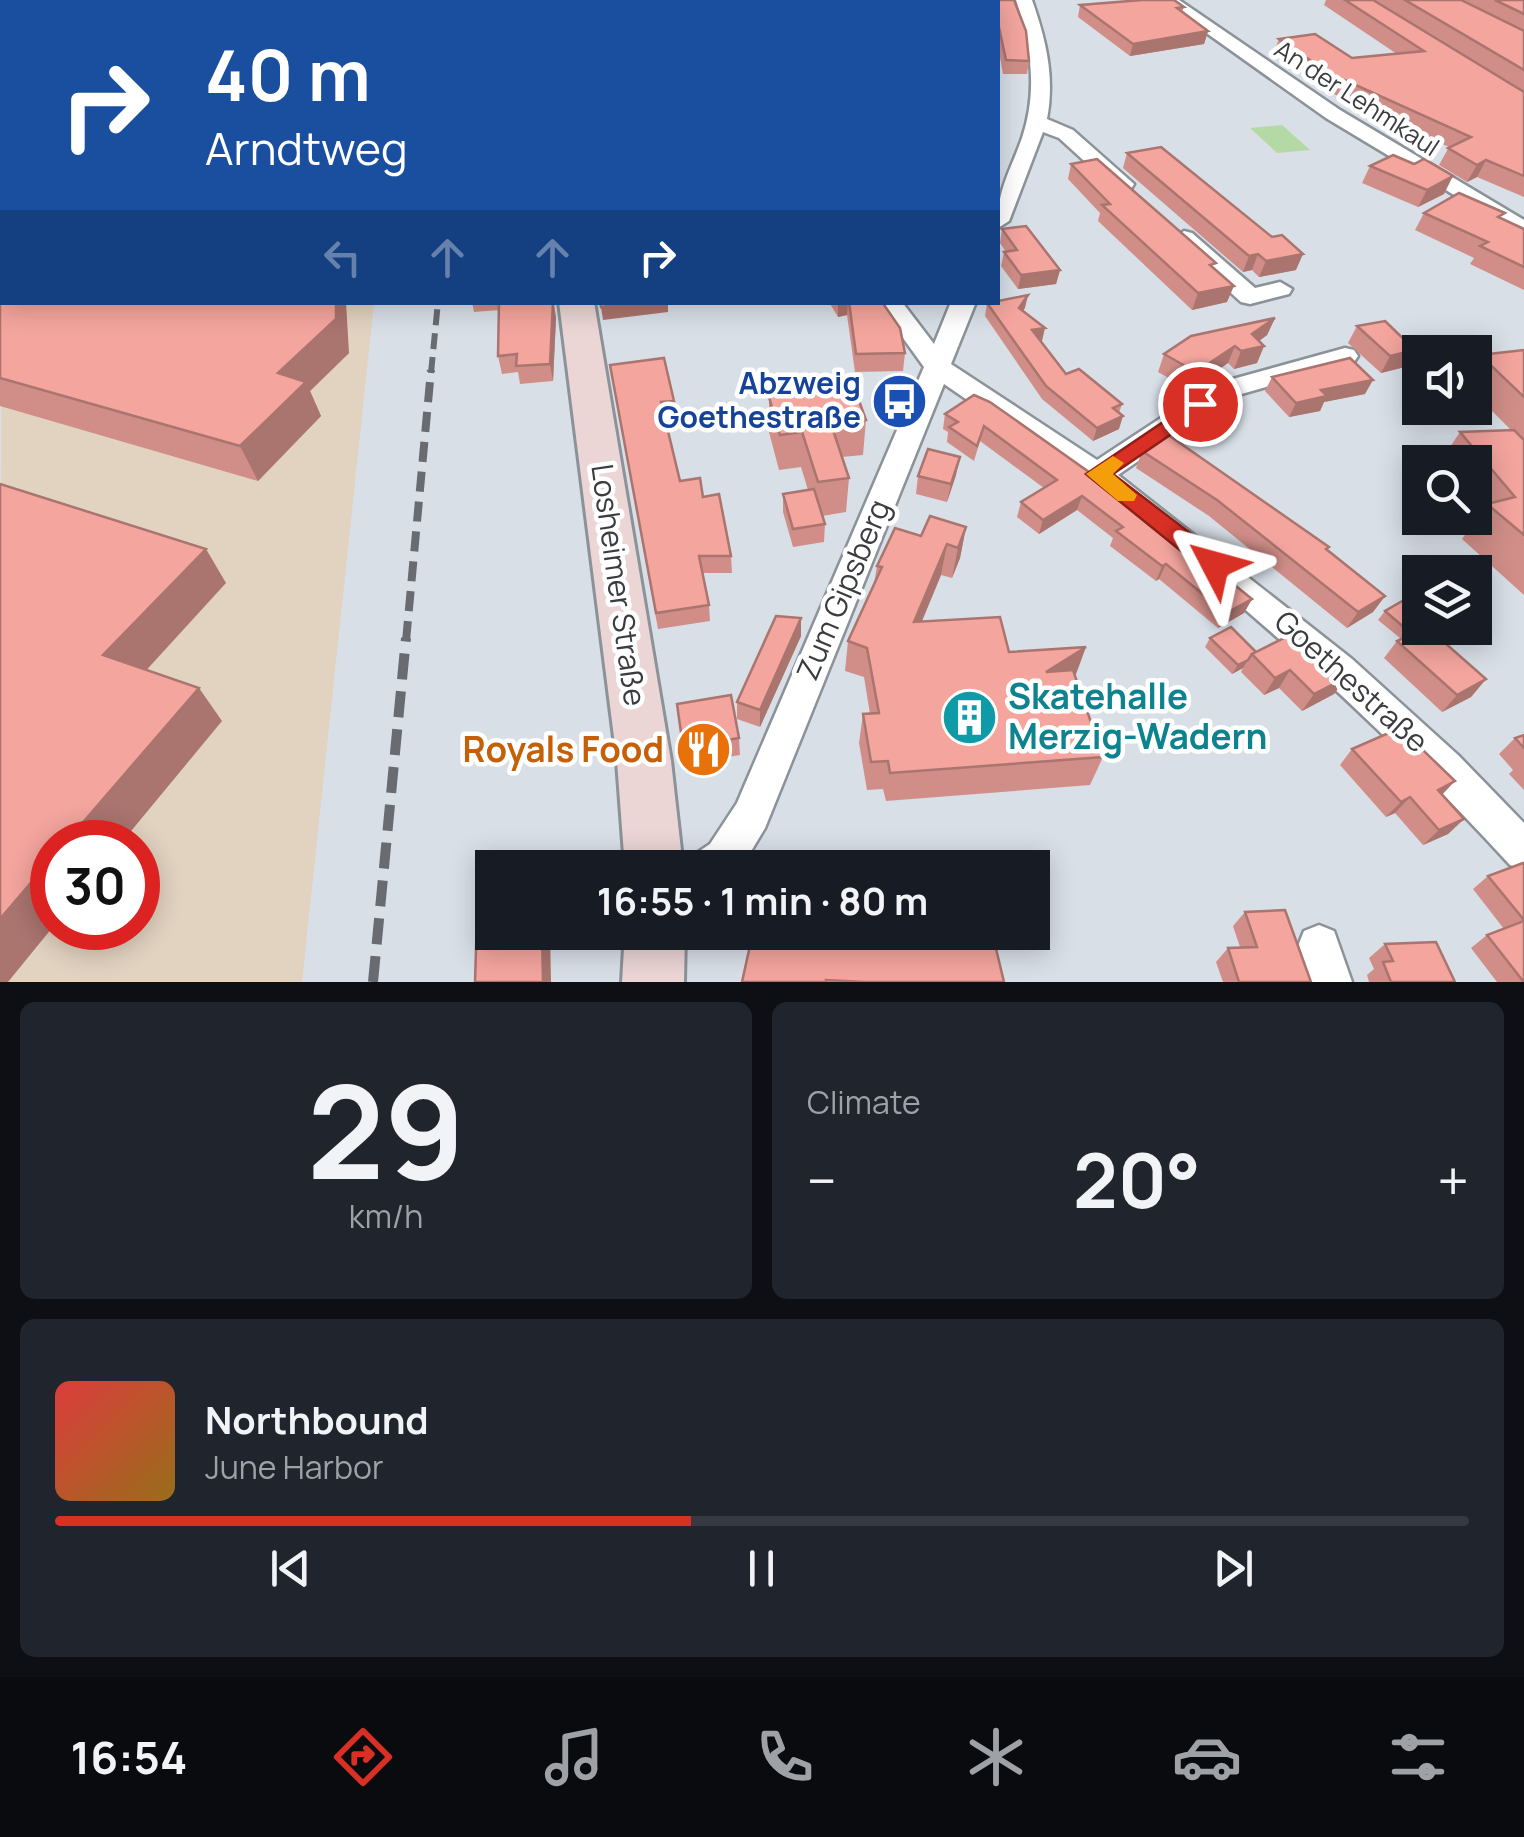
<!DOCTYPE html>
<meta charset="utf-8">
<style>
:root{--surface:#171b24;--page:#20242c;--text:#f1f3f6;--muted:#9ea1a6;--line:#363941;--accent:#d93025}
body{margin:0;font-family:Manrope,sans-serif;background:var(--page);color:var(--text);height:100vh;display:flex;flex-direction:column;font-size:38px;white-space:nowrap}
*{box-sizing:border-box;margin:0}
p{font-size:32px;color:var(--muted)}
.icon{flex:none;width:55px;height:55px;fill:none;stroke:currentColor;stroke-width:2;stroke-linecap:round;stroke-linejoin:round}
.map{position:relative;height:982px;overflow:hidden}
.drawer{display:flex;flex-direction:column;gap:20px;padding:20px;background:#0d0f14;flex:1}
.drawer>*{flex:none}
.hud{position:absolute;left:0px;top:0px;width:1000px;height:305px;box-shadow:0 5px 25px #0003;background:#1a4fa0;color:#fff;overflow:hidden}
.controls{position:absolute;left:1402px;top:335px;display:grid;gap:20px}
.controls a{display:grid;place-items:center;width:90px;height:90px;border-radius:0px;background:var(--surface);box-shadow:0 5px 25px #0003;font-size:50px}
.speed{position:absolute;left:30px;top:820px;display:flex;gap:20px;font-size:50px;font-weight:700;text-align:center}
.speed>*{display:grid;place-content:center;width:130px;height:130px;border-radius:50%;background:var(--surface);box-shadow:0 5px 25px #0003;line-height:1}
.speed .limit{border:15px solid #d22;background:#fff;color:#111}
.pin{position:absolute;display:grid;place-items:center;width:85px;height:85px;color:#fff;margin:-42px;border:5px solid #fff;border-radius:50%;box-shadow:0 2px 10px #0007}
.me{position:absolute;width:110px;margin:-55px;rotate:309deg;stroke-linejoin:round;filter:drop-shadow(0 0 8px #0008)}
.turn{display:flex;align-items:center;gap:35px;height:210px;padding:0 40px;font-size:45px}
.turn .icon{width:130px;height:130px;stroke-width:2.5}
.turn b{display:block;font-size:70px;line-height:85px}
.lanes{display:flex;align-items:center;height:95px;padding:0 40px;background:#0003;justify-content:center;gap:50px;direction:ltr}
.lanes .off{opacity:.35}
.big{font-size:75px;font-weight:700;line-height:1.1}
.drawer .widget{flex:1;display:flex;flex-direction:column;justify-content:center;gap:15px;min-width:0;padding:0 35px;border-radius:15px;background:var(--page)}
.drawer .dial{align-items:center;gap:0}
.dial b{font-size:130px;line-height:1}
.song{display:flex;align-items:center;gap:30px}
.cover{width:120px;height:120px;border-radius:15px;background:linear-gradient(135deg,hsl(0 70% 55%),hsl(40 70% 35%))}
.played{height:10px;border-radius:5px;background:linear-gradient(90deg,var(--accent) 45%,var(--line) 45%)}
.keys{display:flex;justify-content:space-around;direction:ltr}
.heat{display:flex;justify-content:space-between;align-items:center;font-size:55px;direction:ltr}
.drawer .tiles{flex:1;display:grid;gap:20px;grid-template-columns:1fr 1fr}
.widget:last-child{grid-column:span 2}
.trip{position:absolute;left:475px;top:850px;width:575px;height:100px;border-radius:0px;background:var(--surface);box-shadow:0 5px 25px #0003;font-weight:700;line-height:100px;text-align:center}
.menu{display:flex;height:160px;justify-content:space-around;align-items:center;background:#090b0e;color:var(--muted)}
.menu .icon{width:70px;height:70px}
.menu .current{color:var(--accent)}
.menu b{font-size:45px;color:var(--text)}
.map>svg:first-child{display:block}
</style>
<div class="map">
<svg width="1524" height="982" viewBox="0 0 1524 982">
<rect width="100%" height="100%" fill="#d8dfe7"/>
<!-- industrial -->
<path fill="#e2d2c0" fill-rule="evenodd" d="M2,124V302L374,303L302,982H0ZM52,842H138V928H52Z"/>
<!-- green -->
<path fill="#b5d9a4" d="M1282,125L1310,150L1277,153L1250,128Z"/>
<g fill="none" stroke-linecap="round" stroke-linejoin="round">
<defs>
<g id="minor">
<path d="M724,0H740L741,2H725Z"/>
<path d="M1016,0H1032C1046,40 1055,77 1047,119L1073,130L1134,184L1131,189H1115L1059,138L1043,132L1009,221L998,228C996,192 1010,172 1022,138C1038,90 1031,47 1016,0Z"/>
<path d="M1160,0H1179L1340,110L1524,220V237L1326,118Z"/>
<path d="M1184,231L1192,233L1255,288L1280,282L1292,289L1289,294L1250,304L1241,302L1176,243L1173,238Z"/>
<path d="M877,302H902L934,344L951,302H976L951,364L1097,460L1211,385L1345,348L1354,350L1358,356L1354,362L1231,397L1118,475L1352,659L1458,755L1524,823V870L1510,865C1381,724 1239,598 1088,482C1042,447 991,417 944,384L765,828L741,868H689L695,854L710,844L737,803L924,367Z"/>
<path d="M1319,925L1334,931L1352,982H1308L1298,946L1304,931Z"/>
</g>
<g id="secondary">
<path d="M516,0H540V2H517Z"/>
<path d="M559,302H594L671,761L683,868H625L617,761Z"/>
<path d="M625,932H685L684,982H622Z"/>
</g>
</defs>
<!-- minor casing -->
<use href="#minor" stroke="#8b9298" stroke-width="5"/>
<!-- secondary casing -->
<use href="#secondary" stroke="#8b9298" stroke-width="6"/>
<!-- minor -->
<use href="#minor" fill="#fff" fill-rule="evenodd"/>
<!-- secondary -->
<use href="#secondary" fill="#ebd5d5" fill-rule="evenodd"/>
<!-- rail-far2 -->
<path stroke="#686c70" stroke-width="6" stroke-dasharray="16 8" stroke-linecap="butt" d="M431,373L438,302"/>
<!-- rail-far1 -->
<path stroke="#686c70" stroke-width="8" stroke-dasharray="20 10" stroke-linecap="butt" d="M406,641L431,370"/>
<!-- rail -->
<path stroke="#686c70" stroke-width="10" stroke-dasharray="26 12" stroke-linecap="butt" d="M373,982L406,638"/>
</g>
<!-- wall -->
<g fill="#d18e88">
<path d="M988,0H1014L1029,61L1027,74H1003L998,46V2H988Z"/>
<path d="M1129,0H1174L1184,7L1182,12L1208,31L1204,44L1130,56L1078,17L1080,5L1130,1Z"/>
<path d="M1326,0H1373L1524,92V197L1477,177L1467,182L1439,165L1449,147L1323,89L1273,54L1279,39L1352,58L1397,54L1324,5Z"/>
<path d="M1374,0H1524V92Z"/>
<path d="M1127,153L1296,270L1259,277L1252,270L1243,272L1123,168Z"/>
<path d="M1071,164L1214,268L1227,302L1192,310L1098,221L1100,213L1068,179Z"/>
<path d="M1370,166L1444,194L1418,207L1362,183Z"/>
<path d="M0,177L349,353L310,391L321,416L258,481L0,406Z"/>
<path d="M1424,213L1502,219L1524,229V290L1470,264L1474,258L1415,230Z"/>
<path d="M1002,229L1060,270L1056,284L1018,289L1001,266L1004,252H1006L1000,243Z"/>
<path d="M1028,295L1023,311L1042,341H1040L1066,374L1122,404L1119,413V429L1093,441L1042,399L985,316L987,303Z"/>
<path d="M472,302H554L556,318L553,381L520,384L518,372L502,374L498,356L499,310L474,312Z"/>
<path d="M829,302H882L905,353L903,371L855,372L847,315L838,317Z"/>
<path d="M1275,318L1267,335L1259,341L1264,346L1257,363L1234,369L1228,363L1190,390L1158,372L1164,354Z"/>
<path d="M1357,326L1415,350L1405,367L1381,373L1348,343Z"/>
<path d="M1524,350V595L1462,539L1477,518L1475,515V462H1440L1460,432L1511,430L1475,394V364L1480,355Z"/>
<path d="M610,365L674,401L676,418H665L680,481L703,497L731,556L732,573H702L709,605L710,621L658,629Z"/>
<path d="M1272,377L1365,394L1324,402L1320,411L1289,417L1265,391Z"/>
<path d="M974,395L1252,599L1244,613L1218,628L1159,579L1156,581L1110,546L1113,538L1077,510L1039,534L1017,517L1021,502L1044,488L980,441L974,461L947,442L948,432L943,429L945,414Z"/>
<path d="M769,397L866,420L863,455L842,457L849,478L846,512L822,516L825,524L824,542L793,547L783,512V494L808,490L801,467L779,470L769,432Z"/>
<path d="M1142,451L1329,547L1327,550L1385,596L1373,612L1347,628L1209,516L1136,468Z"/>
<path d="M956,475L947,502L916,494L918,476Z"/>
<path d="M966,527L960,558L952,578L941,575L922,621L1075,676L1103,757L1090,785L886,801L883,789L867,790L859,743L863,714H870L864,677L845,671L848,641L874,584L877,566L921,536Z"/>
<path d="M1385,611L1419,628L1400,638L1378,620Z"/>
<path d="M801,636L760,727L737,719V702Z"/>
<path d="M1210,638L1256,652L1334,694L1302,711L1279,688L1264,695L1241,672L1243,668L1232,674L1205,647Z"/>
<path d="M1397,641L1486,679L1471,697L1442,712L1384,658Z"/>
<path d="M677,704L739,738L740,755L685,764Z"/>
<path d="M1524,735V790L1509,774L1513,770L1499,754L1515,738Z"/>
<path d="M1352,749L1442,794L1464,819L1448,834L1423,845L1395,813L1386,817L1340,765Z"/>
<path d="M1524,864V982H1497L1471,948L1487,935L1504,929L1473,889L1488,876Z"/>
<path d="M1245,912L1311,982H1223L1216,962L1228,948L1240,947L1233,926Z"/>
<path d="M745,932H992L1004,982H742L752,938L745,936Z"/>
<path d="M1385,944L1455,982H1369L1367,975L1374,969L1369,958Z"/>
</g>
<!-- shaded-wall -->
<g fill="#aa746f">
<path d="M1208,31L1204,44L1130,56L1133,44Z"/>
<path d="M2,131V171L0,174V134Z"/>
<path d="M1486,160L1477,177L1467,182L1477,165Z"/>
<path d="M1453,176L1444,194L1418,207L1427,190Z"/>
<path d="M1258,254L1252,270L1243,272L1249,256Z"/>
<path d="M1303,254L1296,270L1259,277L1266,261Z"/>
<path d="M1060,270L1056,284L1018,289L1021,275Z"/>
<path d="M1234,286L1227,302L1192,310L1198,293Z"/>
<path d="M1028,295L1025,308L1016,321L1019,308Z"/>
<path d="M336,302H346L349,353L310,391L321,416L258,481L240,446L278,373Z"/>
<path d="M553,302L556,318L553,381L550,364Z"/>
<path d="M637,302H668V312L603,320L601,307Z"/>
<path d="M838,302H848L847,315L838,317Z"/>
<path d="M1275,318L1267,335L1247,350L1264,346L1257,363L1234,369L1241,351L1252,334Z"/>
<path d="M1045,328L1042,341L1029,343L1032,330Z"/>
<path d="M1235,346L1228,363L1190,390L1196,372Z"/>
<path d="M1415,350L1405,367L1381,373L1390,356Z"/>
<path d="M1373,380L1365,394L1324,402L1320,411L1289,417L1296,403L1321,390Z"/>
<path d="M1123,416L1119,429L1093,441L1097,428Z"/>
<path d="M960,457L956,475L947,502L951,484Z"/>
<path d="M1082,496L1077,510L1039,534L1043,520Z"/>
<path d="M966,527L960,558L952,578L958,548Z"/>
<path d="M947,544L941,575L909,652L914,622Z"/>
<path d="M206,549L226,583L130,688L103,655Z"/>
<path d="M1166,564L1159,579L1156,581L1162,566Z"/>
<path d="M1385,596L1373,612L1347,628L1358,612Z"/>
<path d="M1252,599L1244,613L1218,628L1226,613Z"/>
<path d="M801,618V636L760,727V710Z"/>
<path d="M1420,622L1419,628L1400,638L1407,630Z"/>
<path d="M1086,647L1075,677L1046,672Z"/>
<path d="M1248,660L1243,668L1232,674L1238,665Z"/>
<path d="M1290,670L1279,688L1264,695L1275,678Z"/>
<path d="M1347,677L1334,694L1302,711L1314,694Z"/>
<path d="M1486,679L1471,697L1442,712L1457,695Z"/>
<path d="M199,688L222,721L122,842H66Z"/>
<path d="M1455,781L1440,797L1438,790Z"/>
<path d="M1410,797L1395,813L1386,817L1401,802Z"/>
<path d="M1464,819L1448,834L1423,845L1439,830Z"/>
<path d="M52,858V928L8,982H0V919Z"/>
<path d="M542,932H550L551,982H543Z"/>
</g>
<!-- building -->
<g fill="#f3a59e" stroke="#aa746f" stroke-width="2.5">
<path d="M224,0H249L265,2H185Z"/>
<rect x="493" y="0" width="21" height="2"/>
<rect x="579" y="0" width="128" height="2"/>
<path d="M751,0H792L794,2H752Z"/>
<path d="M992,0H1014L1026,31L1029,61L1006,60L998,23V2H993Z"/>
<path d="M1142,0H1174L1184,7L1177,8L1208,31L1133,44L1080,5Z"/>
<path d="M1345,0H1373L1524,92V176L1486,160L1477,165L1448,148L1471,137L1329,73L1279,39L1315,34L1352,58L1424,51Z"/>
<path d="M1405,0H1461L1524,31V70Z"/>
<path d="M1495,0H1524V14Z"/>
<path d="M2,91V131L0,134V93Z"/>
<path d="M1161,147L1272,237L1282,235L1303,254L1266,261L1258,254L1249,256L1127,153Z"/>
<path d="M1393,155L1414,164L1424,159L1453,176L1427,190L1370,166Z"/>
<path d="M1097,159L1216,263L1210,265L1234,286L1198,293L1102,205L1110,204L1071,164Z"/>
<path d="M2,175V302H336V319L278,373L306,382L240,446L0,378V177Z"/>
<path d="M1459,193L1505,213L1498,217L1524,229V267L1480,246L1488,242L1424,213Z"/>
<path d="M1026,226L1060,270L1021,275L1004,252L1017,250L1002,229Z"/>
<path d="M1028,295L1019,308L1045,328L1032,330L1066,374L1079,369L1122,404L1113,408L1123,416L1097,428L1046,386L987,303L998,302V301Z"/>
<path d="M499,302H553L550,364L516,366L517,354L498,356Z"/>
<path d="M600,302H637L601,307Z"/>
<path d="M849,302H882L900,328L905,353L856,354Z"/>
<path d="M1275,318L1252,334L1264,346L1241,351L1235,346L1196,372L1164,354L1191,336Z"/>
<path d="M1385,321L1415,350L1390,356L1357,326Z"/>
<path d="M1524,350V397L1480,355Z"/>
<path d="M664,358L674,401L661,402L680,481L700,478L703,497L719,494L731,556H699L709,605L656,613L610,365Z"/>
<path d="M1350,358L1373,380L1321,390L1327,396L1296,403L1272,377Z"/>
<path d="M854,387L866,420L831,424L849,478L818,482L802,432L780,435L769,397Z"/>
<path d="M974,395L990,402L1137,506L1252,599L1226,613L1166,564L1162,566L1116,531L1123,527L1082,496L1043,520L1021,502L1057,480L984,426L977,446L949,427L958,422L945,414Z"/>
<path d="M1514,430L1524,440V535L1487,504L1515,497L1460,432Z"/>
<path d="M1167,434L1329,547L1326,549L1385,596L1358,612L1217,500L1142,451Z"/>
<path d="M928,449L960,457L951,484L918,476Z"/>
<path d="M0,484L206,549L103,655L199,688L66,842H52V858L0,919Z"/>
<path d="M814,489L825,524L793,529L783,494Z"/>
<path d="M930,516L966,527L958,548L947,544L914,622L1000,617L1009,652L1086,647L1046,672L1073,670L1103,757L890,773L888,761L871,762L863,714L879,713L867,648L848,641L882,567L877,566L895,528L921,536Z"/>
<path d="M1404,600L1420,614V622L1407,630L1385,611Z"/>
<path d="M776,616L801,618L760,710L737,702Z"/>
<path d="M1231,627L1256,652L1252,654L1248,660L1238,665L1210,638Z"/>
<path d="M1424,628H1428L1486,679L1457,695L1397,641Z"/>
<path d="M1296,632L1347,677L1314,694L1290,670L1275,678L1252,654Z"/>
<path d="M731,695L739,738L683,747L677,704Z"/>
<path d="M1400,728L1455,781L1438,790L1464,819L1439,830L1410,797L1401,802L1352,749Z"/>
<path d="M1524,735V748L1515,738Z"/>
<path d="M1523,863L1524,864V920L1488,876Z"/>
<path d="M492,884V932H542L543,982H475L478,886Z"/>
<path d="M1285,910L1311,982H1239L1228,948L1257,947L1245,912Z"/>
<path d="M1524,921V981H1523L1487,935Z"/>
<path d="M753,932H992L1004,982H866L826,980V982H742Z"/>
<path d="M1436,942L1455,982H1391L1383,962L1393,961L1385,944Z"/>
</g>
<!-- route -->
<path fill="#d93025" stroke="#8d1f18" stroke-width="2.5" d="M1200,397L1211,404L1208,409L1113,474L1224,559L1227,565L1224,572H1207L1086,474Z"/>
<!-- slow -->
<path fill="#f59e0b" d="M1113,456L1124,463L1113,474L1137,495L1134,501H1118L1086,474Z"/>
<!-- icons -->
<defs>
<symbol id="bus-disc" viewBox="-11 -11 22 22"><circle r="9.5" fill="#1a4fb4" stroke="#fff"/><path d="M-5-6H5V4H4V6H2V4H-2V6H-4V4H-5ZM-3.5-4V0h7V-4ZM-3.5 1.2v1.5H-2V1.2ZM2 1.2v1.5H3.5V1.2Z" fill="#fff"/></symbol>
<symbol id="building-disc" viewBox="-11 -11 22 22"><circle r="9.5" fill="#0f9aa8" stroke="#fff"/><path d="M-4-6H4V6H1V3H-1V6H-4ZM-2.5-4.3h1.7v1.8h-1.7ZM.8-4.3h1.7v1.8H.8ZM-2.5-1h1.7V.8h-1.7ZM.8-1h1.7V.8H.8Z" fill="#fff"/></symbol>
<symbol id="restaurant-disc" viewBox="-11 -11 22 22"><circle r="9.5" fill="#e8710a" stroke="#fff"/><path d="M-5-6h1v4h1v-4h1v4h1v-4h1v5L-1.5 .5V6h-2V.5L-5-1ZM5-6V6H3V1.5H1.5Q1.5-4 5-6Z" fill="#fff"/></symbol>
</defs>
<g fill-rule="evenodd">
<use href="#bus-disc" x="868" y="370" width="63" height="63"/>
<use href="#building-disc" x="938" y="686" width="63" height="63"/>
<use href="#restaurant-disc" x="672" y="718" width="63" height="63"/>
</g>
<g text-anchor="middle" stroke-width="9" stroke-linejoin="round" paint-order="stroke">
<!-- far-street labels -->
<g font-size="25" fill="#3a3c3f" stroke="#fff">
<text transform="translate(1357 98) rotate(33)" y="9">An der Lehmkaul</text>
</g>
<!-- transit labels -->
<g font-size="30" font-weight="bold" fill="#164399" stroke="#fff" text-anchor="end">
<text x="861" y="394">Abzweig<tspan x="861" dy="34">Goethestraße</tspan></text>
</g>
<!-- street labels -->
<g font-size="30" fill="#3a3c3f" stroke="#fff">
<text transform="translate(618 585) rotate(82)" y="10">Losheimer Straße</text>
<text transform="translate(844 590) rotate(-67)" y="10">Zum Gipsberg</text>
<text transform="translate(1351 682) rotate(42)" y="10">Goethestraße</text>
</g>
<!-- near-culture labels -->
<g font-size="35" font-weight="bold" fill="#0d838f" stroke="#fff" text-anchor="start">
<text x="1008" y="709">Skatehalle<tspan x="1008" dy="40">Merzig-Wadern</tspan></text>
</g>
<!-- near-food labels -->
<g font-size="35" font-weight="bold" fill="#c56008" stroke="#fff" text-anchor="end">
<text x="664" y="762">Royals Food</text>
</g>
</g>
</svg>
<div class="controls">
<a><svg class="icon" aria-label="sound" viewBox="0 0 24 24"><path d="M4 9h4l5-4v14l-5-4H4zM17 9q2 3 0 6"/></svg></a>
<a><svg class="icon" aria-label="search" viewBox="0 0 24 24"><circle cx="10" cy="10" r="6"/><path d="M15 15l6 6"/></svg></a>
<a><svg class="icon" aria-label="layers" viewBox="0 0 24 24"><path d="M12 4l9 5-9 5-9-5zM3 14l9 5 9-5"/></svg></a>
</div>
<div class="speed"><div class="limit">30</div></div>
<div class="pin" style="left:1200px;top:404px;background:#d93025"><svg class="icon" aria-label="arrive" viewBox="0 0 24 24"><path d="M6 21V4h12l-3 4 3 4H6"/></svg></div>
<svg class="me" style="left:1215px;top:565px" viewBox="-20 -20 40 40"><path d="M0-17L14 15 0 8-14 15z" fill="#d93025" stroke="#fff" stroke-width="4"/></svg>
<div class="trip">16:55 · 1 min · 80 m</div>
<div class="hud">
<div class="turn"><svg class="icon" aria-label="right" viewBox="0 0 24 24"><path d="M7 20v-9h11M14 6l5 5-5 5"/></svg><div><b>40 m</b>Arndtweg</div></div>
<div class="lanes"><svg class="icon off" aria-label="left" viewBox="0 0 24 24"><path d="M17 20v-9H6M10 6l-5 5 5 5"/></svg><svg class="icon off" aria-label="ahead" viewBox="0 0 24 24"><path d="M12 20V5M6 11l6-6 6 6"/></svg><svg class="icon off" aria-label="ahead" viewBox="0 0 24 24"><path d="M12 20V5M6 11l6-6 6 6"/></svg><svg class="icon" aria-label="right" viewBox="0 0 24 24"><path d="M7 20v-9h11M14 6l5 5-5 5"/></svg></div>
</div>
</div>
<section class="drawer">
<div class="tiles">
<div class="widget dial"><b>29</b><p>km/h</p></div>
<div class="widget"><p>Climate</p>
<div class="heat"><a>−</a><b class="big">20°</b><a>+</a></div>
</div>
<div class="widget">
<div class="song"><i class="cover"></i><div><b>Northbound</b><p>June Harbor</p></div></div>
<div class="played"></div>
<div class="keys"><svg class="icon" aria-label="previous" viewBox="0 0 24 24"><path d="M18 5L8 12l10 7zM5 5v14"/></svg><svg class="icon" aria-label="pause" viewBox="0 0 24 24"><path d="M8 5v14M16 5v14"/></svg><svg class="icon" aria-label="next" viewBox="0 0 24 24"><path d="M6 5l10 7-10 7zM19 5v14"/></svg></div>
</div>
</div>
</section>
<nav class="menu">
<b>16:54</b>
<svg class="icon current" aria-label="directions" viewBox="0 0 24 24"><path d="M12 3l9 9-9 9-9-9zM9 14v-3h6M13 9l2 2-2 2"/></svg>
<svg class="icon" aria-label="music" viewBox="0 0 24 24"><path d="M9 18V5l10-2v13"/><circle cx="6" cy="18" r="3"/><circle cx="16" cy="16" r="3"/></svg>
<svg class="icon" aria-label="phone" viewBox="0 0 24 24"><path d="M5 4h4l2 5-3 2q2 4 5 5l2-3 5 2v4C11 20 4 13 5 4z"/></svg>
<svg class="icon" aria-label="climate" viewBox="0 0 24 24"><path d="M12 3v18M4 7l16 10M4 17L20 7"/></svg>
<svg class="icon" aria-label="car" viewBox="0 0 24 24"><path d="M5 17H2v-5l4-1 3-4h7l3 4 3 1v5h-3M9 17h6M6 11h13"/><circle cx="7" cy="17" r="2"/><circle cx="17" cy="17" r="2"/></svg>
<svg class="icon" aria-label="filters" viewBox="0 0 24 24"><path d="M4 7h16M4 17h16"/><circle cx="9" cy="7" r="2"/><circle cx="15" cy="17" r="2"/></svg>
</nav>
